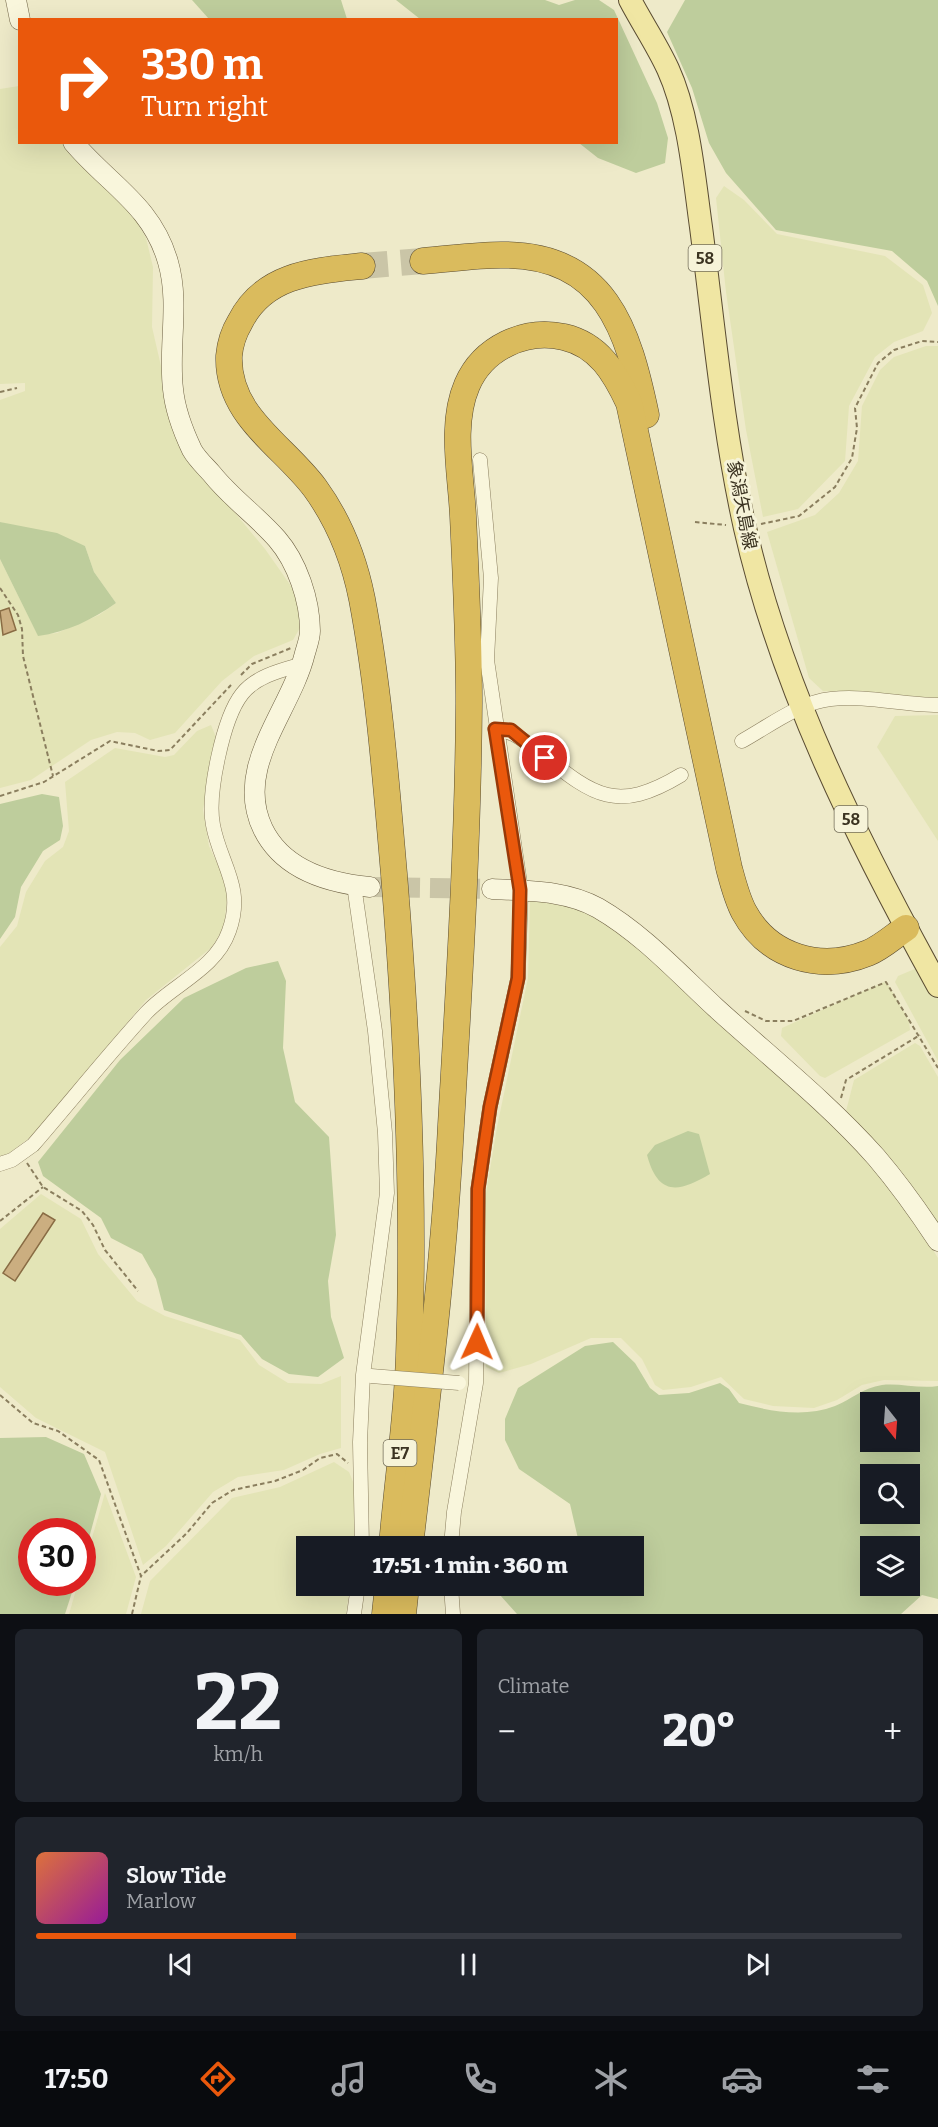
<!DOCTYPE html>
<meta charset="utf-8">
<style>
:root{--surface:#171b24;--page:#20242c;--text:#f1f3f6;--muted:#9ea1a6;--line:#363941;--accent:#ea580c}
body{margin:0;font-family:Bitter,"Noto Sans JP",serif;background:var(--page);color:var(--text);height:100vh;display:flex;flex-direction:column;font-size:22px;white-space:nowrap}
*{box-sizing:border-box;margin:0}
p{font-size:20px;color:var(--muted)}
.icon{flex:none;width:33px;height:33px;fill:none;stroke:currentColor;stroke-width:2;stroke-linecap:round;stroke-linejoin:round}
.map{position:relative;height:1614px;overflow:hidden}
.side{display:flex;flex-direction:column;gap:15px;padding:15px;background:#0d0f14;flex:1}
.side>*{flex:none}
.hud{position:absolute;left:18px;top:18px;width:600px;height:126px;border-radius:0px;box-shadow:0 6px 24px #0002;background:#ea580c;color:#fff;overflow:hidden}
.needle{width:39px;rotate:163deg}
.tools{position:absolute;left:860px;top:1392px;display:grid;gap:12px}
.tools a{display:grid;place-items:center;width:60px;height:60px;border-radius:0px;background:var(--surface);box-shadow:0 6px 24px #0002;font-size:30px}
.speed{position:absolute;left:18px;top:1518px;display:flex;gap:12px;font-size:30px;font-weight:700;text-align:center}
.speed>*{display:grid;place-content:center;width:78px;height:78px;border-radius:50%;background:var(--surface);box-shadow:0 6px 24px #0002;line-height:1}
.speed .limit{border:9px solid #d22;background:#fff;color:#111}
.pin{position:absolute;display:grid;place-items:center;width:51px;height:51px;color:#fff;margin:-26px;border:3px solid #fff;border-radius:50%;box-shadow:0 2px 6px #0007}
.me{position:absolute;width:66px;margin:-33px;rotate:1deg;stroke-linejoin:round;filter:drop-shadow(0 0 4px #0008)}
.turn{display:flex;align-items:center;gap:21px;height:126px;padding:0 24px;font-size:27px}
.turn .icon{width:78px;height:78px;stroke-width:2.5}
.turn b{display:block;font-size:42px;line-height:51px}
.big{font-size:45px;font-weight:800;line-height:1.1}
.side .card{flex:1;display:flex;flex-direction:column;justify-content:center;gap:9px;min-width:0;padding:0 21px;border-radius:9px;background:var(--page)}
.side .dial{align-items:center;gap:0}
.dial b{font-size:78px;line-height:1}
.song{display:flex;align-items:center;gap:18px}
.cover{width:72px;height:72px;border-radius:9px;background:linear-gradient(135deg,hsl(20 70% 55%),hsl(300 70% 35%))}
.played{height:6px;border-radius:3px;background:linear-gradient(90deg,var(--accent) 30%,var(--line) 30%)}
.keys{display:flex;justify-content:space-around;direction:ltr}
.heat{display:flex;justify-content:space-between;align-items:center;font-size:33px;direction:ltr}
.side .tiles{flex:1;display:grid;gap:15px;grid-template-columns:1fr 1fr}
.card:last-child{grid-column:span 2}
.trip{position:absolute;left:296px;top:1536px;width:348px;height:60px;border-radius:0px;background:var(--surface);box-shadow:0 6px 24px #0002;font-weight:800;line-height:60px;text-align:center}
.dock{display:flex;height:96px;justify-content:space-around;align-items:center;background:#090b0e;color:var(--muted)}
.dock .icon{width:42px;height:42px}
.dock .on{color:var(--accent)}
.dock b{font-size:27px;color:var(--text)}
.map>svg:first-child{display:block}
</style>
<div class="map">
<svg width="938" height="1614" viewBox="0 0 938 1614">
<rect width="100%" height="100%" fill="#eeeac9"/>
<!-- farmland -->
<g fill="#e3e4b6">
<path d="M19,86L20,142L65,143L127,205L146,238L153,267L152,327L166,388L196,466L265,549L296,593L301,626L293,640L254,656L222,681L175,733L150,740L135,733L117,732L91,740L31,780L0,788V559L38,635L57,633L99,615L116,603L94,572L85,546L0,522V400L25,391V383L0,384V89Z"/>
<path d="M724,186L744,200L777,234L885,256L923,285L932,313L923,331L894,342L875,357L849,406L845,461L798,509L763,517L746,430L726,292L716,198Z"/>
<path d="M926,346H938V698L823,691L809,678L767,532L815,515L839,493L858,461L862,406L880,370L894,357Z"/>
<path d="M938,715V841L877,747L895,716Z"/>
<path d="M211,725L216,737L203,810L209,846L228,887L224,927L212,947L146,1000L33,1135L8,1154L0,1156V947L17,926L26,892L45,861L63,847L69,831L65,782L115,748L165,757L174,755L197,731Z"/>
<path d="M536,899L579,909L616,928L830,1120L897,1191L938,1258V1381L884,1380L862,1385L837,1400L814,1408L773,1406L744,1399L721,1377L691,1387L663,1390L655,1385L642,1359L621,1338H591L531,1364L499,1373L486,1367L485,1199L497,1127L528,978L530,900Z"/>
<path d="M917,968L938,997V1061L895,982L898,976Z"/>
<path d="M884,982L889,986L909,1021L910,1030L825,1078L820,1076L781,1036L782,1028Z"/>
<path d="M915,1043L920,1046L938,1077V1227L922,1202L846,1111L854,1080Z"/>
<path d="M41,1194L81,1219L98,1254L137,1301L165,1316L240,1340L259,1365L288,1383L321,1384L341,1376V1448L320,1454L284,1470L238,1477L213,1492L166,1546L143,1565L105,1452L36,1418L0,1387V1229Z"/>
<path d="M334,1462L349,1472L356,1489L354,1546H306V1586H350L346,1614H141L150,1581L232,1498L280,1487Z"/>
<path d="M105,1493L136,1577L126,1614H69L78,1583L82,1582L83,1569Z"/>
</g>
<!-- green -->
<g fill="#becd9c" fill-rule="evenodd">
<path d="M192,0H341L347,19H209Z"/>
<path d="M396,0H545L559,5L575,0H599L614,10L657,103L668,138L665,163L636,173L598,158L579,143L616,142V20L420,19Z"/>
<path d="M685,0H938V306L927,281L892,251L776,230L726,173L709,143L692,88L667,32Z"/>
<path d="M0,522L57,533L85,546L94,572L116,603C92,620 67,632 38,636L0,559Z"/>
<path d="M42,794L59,797L63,826L60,840L43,851L21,887L15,917L0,939V804Z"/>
<path d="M278,961L286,981L283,1048L295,1102L329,1137L336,1235L328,1281L331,1317L344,1358L318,1377L289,1374L262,1359L241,1335L164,1310L156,1279L142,1254L111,1238L101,1218L43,1176L38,1162L120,1060L184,998L246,968Z"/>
<path d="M688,1131L699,1134L710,1174C678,1193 658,1196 647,1155L655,1145Z"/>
<path d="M613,1342L635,1363L650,1388L659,1395L689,1393L720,1383L729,1389L739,1403C770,1411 804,1418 835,1406C852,1399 863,1388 882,1385C900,1383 919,1389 938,1386V1599L922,1595L901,1614H517L492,1586H633V1546H577L579,1543L570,1504L519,1469L505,1440V1419L518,1388L585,1346ZM870,1402H909V1442H870ZM870,1474H909V1514H870ZM870,1546H909V1586H870Z"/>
<path d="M46,1437L84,1454L101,1494L83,1560L82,1532H32V1582L75,1583L65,1614H0V1438Z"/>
</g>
<!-- building -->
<g fill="#cbae80" stroke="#896c44" stroke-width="1.5">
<path d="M9,608L16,630L3,635L0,611Z"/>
<path d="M43,1213L55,1220L15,1281L3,1273Z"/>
</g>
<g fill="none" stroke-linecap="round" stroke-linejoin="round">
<!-- secondary-tunnel -->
<path stroke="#cac5a7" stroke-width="20" stroke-dasharray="20 10" stroke-linecap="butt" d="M370,887L492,889"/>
<!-- highway-tunnel -->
<path stroke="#cac5a7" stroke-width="26" stroke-dasharray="26 13" stroke-linecap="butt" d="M362,266L423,261"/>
<defs>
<g id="street">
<path d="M495,729C512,731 521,738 535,749C591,793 613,816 681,775"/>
<path d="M742,741C769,726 800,702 831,699C867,695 902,705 938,705"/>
<path d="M354,885L375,1031L385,1133L387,1193L363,1375L360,1442L362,1546"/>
<path d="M0,1164L12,1160L33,1145C71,1101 107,1056 146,1013C172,985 216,969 229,931C245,887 220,864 213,825C207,795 223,718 242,694C256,676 282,670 303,664"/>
<path d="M451,1546L454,1512L476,1383L478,1189L490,1107L518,978L521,890L487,660L491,578L480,460"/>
<path d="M451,1586L453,1614"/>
<path d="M354,1614L358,1586"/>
</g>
<g id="secondary">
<path d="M16,0L20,20"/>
<path d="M73,142C108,184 152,205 168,262C180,303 168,347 173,389C175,410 183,431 192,450C197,459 206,467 212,474C231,498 257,516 277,539C297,562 310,600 310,631C310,638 307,646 305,653C291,711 233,767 263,829C283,870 328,883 370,887"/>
<path d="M492,889C528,891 566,890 598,908C643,934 679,974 716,1008C770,1057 828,1103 876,1157C899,1184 919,1212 938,1241"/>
</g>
<path id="primary" d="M630,0C642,23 657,45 668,69C689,115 694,177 701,227C714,327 723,430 745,528C782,690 858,841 938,986"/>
<g id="highway">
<path d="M423,261C449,259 476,255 501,255C606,254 628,330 646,415"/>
<path d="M362,266C314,271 264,274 240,322C234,332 230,344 229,356C227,416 283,445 315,488C339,521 354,559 362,599C379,689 386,782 394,874C407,1034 415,1194 409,1356C407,1419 397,1483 392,1546"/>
<path d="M410,1546C426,1406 444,1266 451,1125C459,985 468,844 469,703C469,640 466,578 463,516C461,474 450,424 467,385C483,348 525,328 564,337C599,345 615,373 629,403L729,868C733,883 737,899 744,912C769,958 821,972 868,953C881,948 894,936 906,928"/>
<path d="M385,1614L388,1586"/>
<path d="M403,1614L406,1586"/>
</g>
</defs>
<!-- street casing -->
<use href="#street" stroke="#8a7e5e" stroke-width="15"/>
<!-- secondary casing -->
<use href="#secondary" stroke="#6c5f41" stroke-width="21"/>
<!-- primary casing -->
<use href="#primary" stroke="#594b31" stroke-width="24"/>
<!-- highway casing -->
<use href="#highway" stroke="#594b31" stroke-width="27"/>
<!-- path -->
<g stroke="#8a7e5e" stroke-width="2" stroke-dasharray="4.5 3" stroke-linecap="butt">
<path d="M0,392L17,388"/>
<path d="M695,522L726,525"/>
<path d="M761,524L799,516L835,487L852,458L857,428L855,408L878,363L894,350L922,341L938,342"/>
<path d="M0,588L18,615L22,629L23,656L53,776"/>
<path d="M241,675L252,664L291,648"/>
<path d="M0,796L44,782L110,741L158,751L170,750L231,685"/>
<path d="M745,1011L766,1021H793L886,982L938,1068"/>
<path d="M841,1098L846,1080L920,1035"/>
<path d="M27,1163L43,1187L82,1211L93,1225L105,1250L138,1291"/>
<path d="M0,1221L43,1187"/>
<path d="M0,1395L33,1423L58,1431L99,1460L141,1576L187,1533L212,1503L233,1490L275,1481L303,1470L320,1458L337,1454L348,1463"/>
<path d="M132,1614L141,1576"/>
</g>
<!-- street -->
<use href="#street" stroke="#f9f6dc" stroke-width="14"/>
<!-- secondary -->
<use href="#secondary" stroke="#f9f6dc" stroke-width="20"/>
<!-- primary -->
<use href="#primary" stroke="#f0e6a3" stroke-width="22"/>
<!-- highway -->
<use href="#highway" stroke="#dabb5d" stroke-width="26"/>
<defs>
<path id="street-bridge" d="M371,1376L459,1383"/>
</defs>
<!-- street-bridge casing -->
<use href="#street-bridge" stroke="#8a7e5e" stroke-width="15" stroke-linecap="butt"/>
<!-- street-bridge -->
<use href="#street-bridge" stroke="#f9f6dc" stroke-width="14"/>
</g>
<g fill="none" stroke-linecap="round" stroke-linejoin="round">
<defs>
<path id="route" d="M477,1342L478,1189L490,1107L518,978L520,890L495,729L511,730L545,758"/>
</defs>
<!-- route casing -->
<use href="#route" stroke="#983908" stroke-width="15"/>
<!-- route -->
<use href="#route" stroke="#ea580c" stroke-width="10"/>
</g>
<g text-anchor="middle" stroke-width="6" stroke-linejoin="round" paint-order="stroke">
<!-- shield labels -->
<g fill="#f6f3d8" stroke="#736d58" stroke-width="1.5">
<rect x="688.5" y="245" width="33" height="26" rx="4.5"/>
<rect x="834.5" y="806" width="33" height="26" rx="4.5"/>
<rect x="383.5" y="1440" width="33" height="26" rx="4.5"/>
</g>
<g font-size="16" font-weight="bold" fill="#3b3321">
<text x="705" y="264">58</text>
<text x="851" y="825">58</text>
<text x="400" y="1459">E7</text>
</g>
<!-- street labels -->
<g font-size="18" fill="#3b3321" stroke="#f6f3d8">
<text transform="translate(742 505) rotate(79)" y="6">象潟矢島線</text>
</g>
</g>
</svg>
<div class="tools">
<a><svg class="needle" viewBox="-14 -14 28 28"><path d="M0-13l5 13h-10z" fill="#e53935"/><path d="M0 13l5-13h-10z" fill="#9ea1a6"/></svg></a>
<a><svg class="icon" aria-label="search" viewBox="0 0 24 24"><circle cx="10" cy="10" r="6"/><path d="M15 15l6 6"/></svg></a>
<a><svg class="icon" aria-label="layers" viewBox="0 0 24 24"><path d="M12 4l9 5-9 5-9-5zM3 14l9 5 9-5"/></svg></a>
</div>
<div class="speed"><div class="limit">30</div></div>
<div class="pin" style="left:545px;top:758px;background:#d93025"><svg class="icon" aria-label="arrive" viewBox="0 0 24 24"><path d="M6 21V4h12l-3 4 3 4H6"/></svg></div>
<svg class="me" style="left:477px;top:1342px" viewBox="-20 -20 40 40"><path d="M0-17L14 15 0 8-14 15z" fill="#ea580c" stroke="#fff" stroke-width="4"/></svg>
<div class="trip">17:51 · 1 min · 360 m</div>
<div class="hud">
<div class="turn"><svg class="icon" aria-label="right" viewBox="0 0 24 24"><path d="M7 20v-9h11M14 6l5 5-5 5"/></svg><div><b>330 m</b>Turn right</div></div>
</div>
</div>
<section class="side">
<div class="tiles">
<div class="card dial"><b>22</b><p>km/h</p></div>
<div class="card"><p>Climate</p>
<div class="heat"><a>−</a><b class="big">20°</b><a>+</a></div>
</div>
<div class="card">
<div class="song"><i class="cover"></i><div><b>Slow Tide</b><p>Marlow</p></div></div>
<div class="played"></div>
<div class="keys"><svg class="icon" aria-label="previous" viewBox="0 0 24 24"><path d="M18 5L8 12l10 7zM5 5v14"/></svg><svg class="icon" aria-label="pause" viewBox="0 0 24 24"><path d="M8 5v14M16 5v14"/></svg><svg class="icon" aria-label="next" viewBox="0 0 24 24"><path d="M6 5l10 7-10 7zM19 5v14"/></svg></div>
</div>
</div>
</section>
<nav class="dock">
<b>17:50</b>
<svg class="icon on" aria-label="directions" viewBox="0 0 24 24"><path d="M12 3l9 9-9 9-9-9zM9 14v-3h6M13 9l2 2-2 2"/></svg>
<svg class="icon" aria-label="music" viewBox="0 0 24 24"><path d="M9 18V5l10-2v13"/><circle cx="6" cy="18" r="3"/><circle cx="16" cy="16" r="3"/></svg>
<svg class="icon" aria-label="phone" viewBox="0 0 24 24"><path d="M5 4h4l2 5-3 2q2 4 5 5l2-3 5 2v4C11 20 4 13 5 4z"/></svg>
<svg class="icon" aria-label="climate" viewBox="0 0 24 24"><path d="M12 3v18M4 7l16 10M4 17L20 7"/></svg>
<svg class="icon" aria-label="car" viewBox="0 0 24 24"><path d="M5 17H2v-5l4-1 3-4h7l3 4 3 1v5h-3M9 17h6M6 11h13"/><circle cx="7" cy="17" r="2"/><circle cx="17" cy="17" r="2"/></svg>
<svg class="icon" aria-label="filters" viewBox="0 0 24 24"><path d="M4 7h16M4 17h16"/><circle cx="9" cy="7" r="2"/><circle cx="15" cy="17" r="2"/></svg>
</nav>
